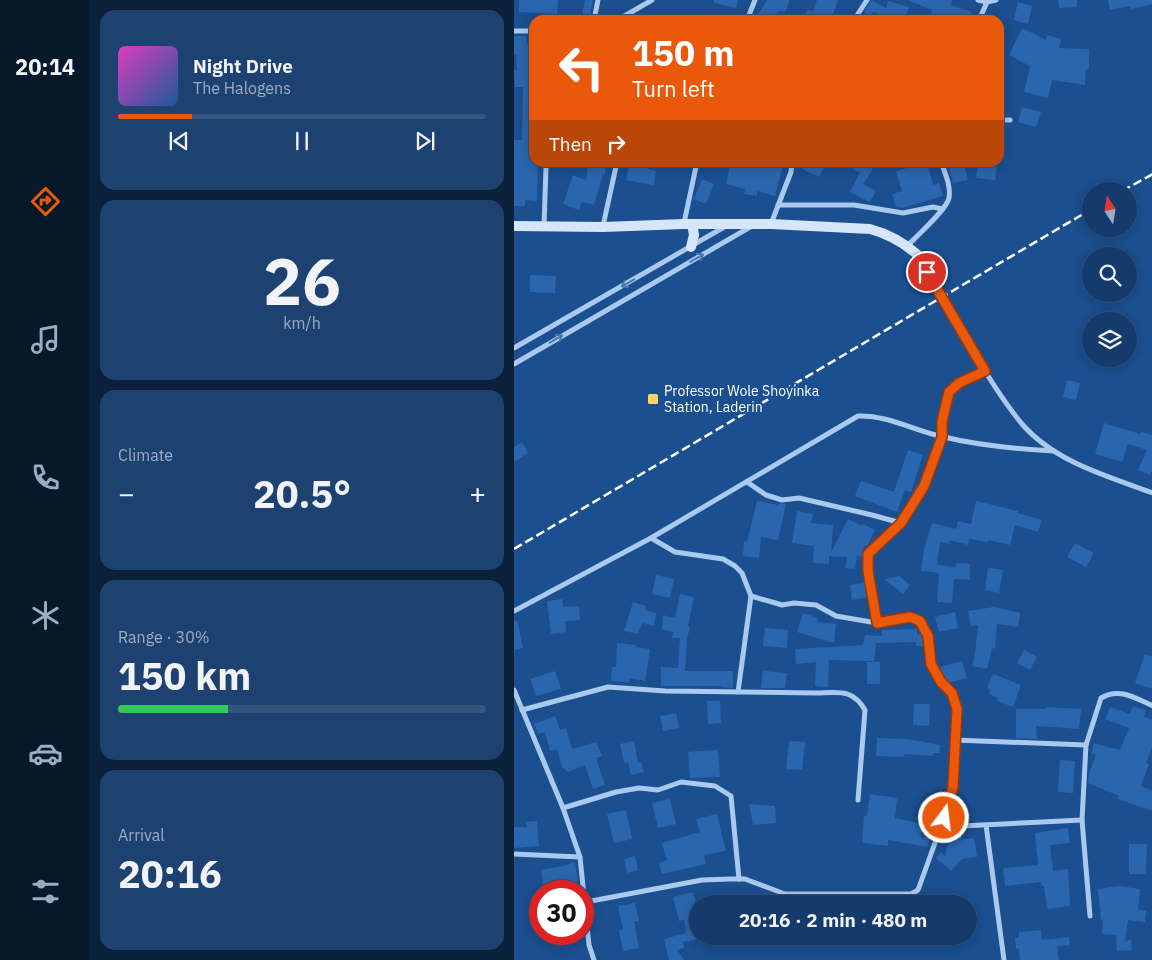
<!DOCTYPE html>
<meta charset="utf-8">
<style>
:root{--surface:#143b6b;--page:#1d4271;--text:#f1f3f6;--muted:#9dadc1;--line:#33557e;--accent:#ea580c}
body{margin:0;font-family:"IBM Plex Sans",sans-serif;background:var(--page);color:var(--text);height:100vh;display:flex;flex-direction:column;font-size:19px;white-space:nowrap}
*{box-sizing:border-box;margin:0}
p{font-size:16px;color:var(--muted)}
.icon{flex:none;width:28px;height:28px;fill:none;stroke:currentColor;stroke-width:2;stroke-linecap:round;stroke-linejoin:round}
.map{position:relative;flex:1;overflow:hidden}
.drawer{display:flex;flex-direction:column;gap:10px;padding:10px;background:#0b203b;width:424px}
.drawer>*{flex:none}
.top-card{position:absolute;left:15px;top:15px;width:475px;height:152px;border-radius:15px;box-shadow:0 2px 12px #0003,0 0 0 1px var(--line);background:#ea580c;color:#fff;overflow:hidden}
.needle{width:32px;rotate:348deg}
.buttons{position:absolute;left:568px;top:182px;display:grid;gap:10px}
.buttons a{display:grid;place-items:center;width:55px;height:55px;border-radius:50%;background:var(--surface);box-shadow:0 2px 12px #0003,0 0 0 1px var(--line);font-size:25px}
.speed{position:absolute;left:15px;top:880px;display:flex;gap:10px;font-size:25px;font-weight:700;text-align:center}
.speed>*{display:grid;place-content:center;width:65px;height:65px;border-radius:50%;background:var(--surface);box-shadow:0 2px 12px #0003,0 0 0 1px var(--line);line-height:1}
.speed .limit{border:8px solid #d22;background:#fff;color:#111}
.pin{position:absolute;display:grid;place-items:center;width:42px;height:42px;color:#fff;margin:-21px;border:2px solid #fff;border-radius:50%;box-shadow:0 1px 5px #0007}
.me{position:absolute;width:55px;margin:-28px;rotate:15deg;stroke-linejoin:round;filter:drop-shadow(0 0 4px #0008)}
.turn{display:flex;align-items:center;gap:18px;height:105px;padding:0 20px;font-size:22px}
.turn .icon{width:65px;height:65px;stroke-width:2.5}
.turn b{display:block;font-size:35px;line-height:42px}
.then{display:flex;align-items:center;height:48px;padding:0 20px;background:#0003;gap:10px;font-size:19px}
.big{font-size:38px;font-weight:700;line-height:1.1}
.drawer .card{flex:1;display:flex;flex-direction:column;justify-content:center;gap:8px;min-width:0;padding:0 18px;border-radius:15px;background:var(--page)}
.drawer .dial{align-items:center;gap:0}
.dial b{font-size:65px;line-height:1}
.song{display:flex;align-items:center;gap:15px}
.cover{width:60px;height:60px;border-radius:8px;background:linear-gradient(135deg,hsl(310 70% 55%),hsl(210 70% 35%))}
.played{height:5px;border-radius:2px;background:linear-gradient(90deg,var(--accent) 20%,var(--line) 20%)}
.keys{display:flex;justify-content:space-around;direction:ltr}
.heat{display:flex;justify-content:space-between;align-items:center;font-size:28px;direction:ltr}
.charge{height:8px;border-radius:4px;background:linear-gradient(90deg,#34c759 30%,var(--line) 0)}
.trip{position:absolute;left:175px;top:895px;width:288px;height:50px;border-radius:25px;background:var(--surface);box-shadow:0 2px 12px #0003,0 0 0 1px var(--line);font-weight:700;line-height:50px;text-align:center}
main{display:flex;flex:1;min-height:0}
.tabs{display:flex;flex-direction:column;width:90px;justify-content:space-around;align-items:center;background:#08182b;color:var(--muted)}
.tabs .icon{width:35px;height:35px}
.tabs .selected{color:var(--accent)}
.tabs b{font-size:22px;color:var(--text)}
.map>svg:first-child{display:block}
</style>
<main>
<nav class="tabs">
<b>20:14</b>
<svg class="icon selected" aria-label="directions" viewBox="0 0 24 24"><path d="M12 3l9 9-9 9-9-9zM9 14v-3h6M13 9l2 2-2 2"/></svg>
<svg class="icon" aria-label="music" viewBox="0 0 24 24"><path d="M9 18V5l10-2v13"/><circle cx="6" cy="18" r="3"/><circle cx="16" cy="16" r="3"/></svg>
<svg class="icon" aria-label="phone" viewBox="0 0 24 24"><path d="M5 4h4l2 5-3 2q2 4 5 5l2-3 5 2v4C11 20 4 13 5 4z"/></svg>
<svg class="icon" aria-label="climate" viewBox="0 0 24 24"><path d="M12 3v18M4 7l16 10M4 17L20 7"/></svg>
<svg class="icon" aria-label="car" viewBox="0 0 24 24"><path d="M5 17H2v-5l4-1 3-4h7l3 4 3 1v5h-3M9 17h6M6 11h13"/><circle cx="7" cy="17" r="2"/><circle cx="17" cy="17" r="2"/></svg>
<svg class="icon" aria-label="filters" viewBox="0 0 24 24"><path d="M4 7h16M4 17h16"/><circle cx="9" cy="7" r="2"/><circle cx="15" cy="17" r="2"/></svg>
</nav>
<section class="drawer">
<div class="card">
<div class="song"><i class="cover"></i><div><b>Night Drive</b><p>The Halogens</p></div></div>
<div class="played"></div>
<div class="keys"><svg class="icon" aria-label="previous" viewBox="0 0 24 24"><path d="M18 5L8 12l10 7zM5 5v14"/></svg><svg class="icon" aria-label="pause" viewBox="0 0 24 24"><path d="M8 5v14M16 5v14"/></svg><svg class="icon" aria-label="next" viewBox="0 0 24 24"><path d="M6 5l10 7-10 7zM19 5v14"/></svg></div>
</div>
<div class="card dial"><b>26</b><p>km/h</p></div>
<div class="card"><p>Climate</p>
<div class="heat"><a>−</a><b class="big">20.5°</b><a>+</a></div>
</div>
<div class="card"><p>Range · 30%</p><b class="big">150 km</b><div class="charge"></div></div>
<div class="card"><p>Arrival</p><b class="big">20:16</b></div>
</section>
<div class="map">
<svg width="639" height="960" viewBox="0 0 639 960">
<rect width="100%" height="100%" fill="#1b4f8f"/>
<!-- building -->
<g fill="#2a66ad">
<path d="M5,0H44L43,14L5,12Z"/>
<path d="M71,0H79L75,20H67Z"/>
<path d="M200,0H224L222,8L200,3Z"/>
<path d="M253,0H276L271,12L266,10L259,20H249L243,16Z"/>
<path d="M303,0H324L317,20H289L293,10L299,12Z"/>
<path d="M357,0L372,8L374,1L395,7L391,20H385L359,12L357,16L350,12Z"/>
<path d="M393,0H438L437,5L458,12L456,20H430L416,16L418,10Z"/>
<path d="M544,0H563V7L545,8Z"/>
<path d="M594,0H639V4L617,9L616,6L596,10Z"/>
<path d="M504,2L518,6L514,24L500,20Z"/>
<path d="M508,28L532,40L533,35L547,39L545,48L575,49V69H572L571,85L538,80L534,98L510,92L516,66L495,55Z"/>
<path d="M0,36H12L13,44L20,43V135H18V160H20V162H24L23,201L11,200V206H0V140H8L9,87H1L0,70H3L2,55H0Z"/>
<path d="M508,107L527,112L522,127L504,122Z"/>
<path d="M74,162H92L91,175L89,174L80,205L68,202L65,210L49,204L59,175L72,180Z"/>
<path d="M117,162H135L134,169L142,171L140,185L112,180L115,166H116Z"/>
<path d="M217,162H270L261,196L243,191V196L230,194L231,189L212,184Z"/>
<path d="M291,162H303L311,166L305,177L288,169Z"/>
<path d="M342,162H360L356,167L359,169L349,184L362,191L356,202L336,192L346,173L339,169Z"/>
<path d="M389,162H413L419,185L425,183L429,196L388,208L382,207L378,194L388,191L382,171L391,169Z"/>
<path d="M450,164L454,180L439,183L435,168Z"/>
<path d="M464,164L483,166L481,180L462,178Z"/>
<path d="M188,179L200,184L192,204L180,199Z"/>
<path d="M16,275L42,276L41,293L16,292Z"/>
<path d="M553,380L566,383L562,400L549,397Z"/>
<path d="M590,423L626,434L627,432L639,435V468L636,475L624,470L633,450L614,444L608,462L581,454Z"/>
<path d="M8,442L14,453L0,462V447Z"/>
<path d="M394,450L409,455L397,492L391,490L383,512L341,496L347,481L380,492Z"/>
<path d="M243,501L264,505V503L272,504L264,540L247,537L245,558L229,556L230,541L233,542Z"/>
<path d="M462,501L504,511L503,513L528,520L524,532L501,525L496,545L475,540L474,542L455,539L454,545L436,540L435,544L426,542L423,565L442,567V563L456,564V580L440,579L438,603L423,602L425,573L407,571L410,549L418,523L442,529L444,521L457,524Z"/>
<path d="M283,511L299,514L297,523L319,525L317,553L334,519L348,526L349,524L361,530L353,546L351,545L347,557L343,555L341,569L331,568L333,557L315,556V564L299,563L300,546L278,543Z"/>
<path d="M561,543L580,553L572,567L553,557Z"/>
<path d="M474,568L489,570L485,593L471,590Z"/>
<path d="M142,575L160,579L156,598L138,594Z"/>
<path d="M385,576L396,585L389,594L370,579Z"/>
<path d="M352,582L354,597L338,600L336,585Z"/>
<path d="M166,594L180,597L174,626L176,627L173,639L171,671H219V688L208,687V686H147V667L164,668L166,638H158L159,632L148,629L149,615L161,618Z"/>
<path d="M48,599L49,607L65,606L66,620L51,621L52,632L37,634L33,601Z"/>
<path d="M119,602L132,606L131,610L142,613L140,626L128,623L124,634L110,631Z"/>
<path d="M480,607L506,613L504,627L483,624L481,649L478,648L473,669L458,666L461,654L464,625L457,626L454,611Z"/>
<path d="M441,612L444,628L425,632L421,617Z"/>
<path d="M289,613L304,618L303,622L322,624L320,643L283,632Z"/>
<path d="M3,620L9,648L0,650V621Z"/>
<path d="M251,628L274,630L273,648L249,646Z"/>
<path d="M403,629V635L408,633L410,637L409,646H402V642L362,643L360,661L315,660L314,687L301,686L302,662L282,664L281,649L349,645L351,635L368,636V630Z"/>
<path d="M103,643L122,645L121,647L136,649L131,681L115,678V682L97,681L98,667H102Z"/>
<path d="M510,650L523,657L516,670L503,663Z"/>
<path d="M631,654L639,657V689L621,683Z"/>
<path d="M448,661L453,678L434,683L429,677L426,667Z"/>
<rect x="353" y="662" width="13" height="22"/>
<path d="M41,671L47,689L22,696L16,679Z"/>
<path d="M249,671L273,673L271,688H247Z"/>
<path d="M479,674L507,685L499,707L483,701L484,698L475,694L476,690L473,688Z"/>
<path d="M193,701H206L207,723L194,724Z"/>
<path d="M400,704H416L415,726L399,725Z"/>
<path d="M619,706L632,710L630,717L639,720V746L632,763L635,764L627,786L639,791V811L604,799L605,796L574,783L575,773L582,755L577,753L580,743L599,749V748L606,750L615,728L591,719L596,707L616,714Z"/>
<path d="M532,707L567,709L565,729L522,726L523,739L502,738V709H531Z"/>
<path d="M162,713L165,728L149,731L146,716Z"/>
<path d="M41,716L46,730L52,728L58,749L82,742L88,756L82,758L91,785L79,789L71,765L54,772L48,767L43,749L36,751L31,732L24,734L20,724Z"/>
<path d="M363,738L394,739L426,745L425,753H420L418,756L390,754V757L362,756Z"/>
<path d="M120,741L124,763L127,762L130,772L117,775L114,762L110,763L106,744Z"/>
<path d="M275,741L291,742L288,770L272,769Z"/>
<path d="M204,750L206,777L176,778L174,752Z"/>
<path d="M546,760L561,761L559,793L544,792Z"/>
<path d="M356,794L383,798L381,818L410,824L407,837L416,838L413,847L374,840V846L348,843L350,816H353Z"/>
<path d="M156,799L162,824L144,828L138,803Z"/>
<path d="M235,804L261,806L262,823L239,825Z"/>
<path d="M112,810L118,839L100,843L93,814Z"/>
<path d="M203,814L212,851L190,855L192,864L148,874L145,863L153,860L148,843L186,832L182,819Z"/>
<path d="M23,821L25,846L0,848V827H13L12,822Z"/>
<path d="M554,828L556,843L536,845L539,871L554,869L556,906L533,909L530,886H528L527,882L491,886L489,868L524,865L521,833Z"/>
<path d="M436,834L448,837L447,840L460,838L463,857L448,859L437,871L422,858L427,852L431,856Z"/>
<path d="M615,844H633L632,874H615Z"/>
<path d="M121,856L124,870L113,873L110,859Z"/>
<path d="M61,862L64,882L48,885V889L30,891L27,870L54,865V864Z"/>
<path d="M605,886L626,889L624,910L632,911L631,922L614,920L611,941L617,940L618,950L603,951L602,935L588,934L589,919L587,920L584,889Z"/>
<path d="M179,892L184,910V939L169,942L170,948L163,950L170,960H155L150,939L172,933L170,920L165,921L159,897Z"/>
<path d="M121,903L125,921L120,922L125,948L109,951L105,930H109L104,906Z"/>
<path d="M527,930L528,940L555,937L556,945L543,946L545,960H506L505,948L502,949L501,938H505V932Z"/>
</g>
<g fill="none" stroke-linecap="round" stroke-linejoin="round">
<!-- street -->
<g stroke="#a9c9ee" stroke-width="5">
<path d="M464,0L473,2L482,0"/>
<path d="M80,20L84,0"/>
<path d="M99,20L107,18L138,0"/>
<path d="M233,20L241,0"/>
<path d="M340,20L353,0"/>
<path d="M465,20L474,0"/>
<path d="M0,31H20"/>
<path d="M485,120H496"/>
<path d="M264,205H340L389,213L419,207L429,209"/>
<path d="M170,223L183,162"/>
<path d="M257,224L277,172L278,162"/>
<path d="M30,226L32,167"/>
<path d="M89,226L103,162"/>
<path d="M393,246C403,236 433,209 435,198C437,186 431,173 427,162"/>
<path d="M0,348L212,226"/>
<path d="M0,364L238,226"/>
<path d="M233,482L252,495L268,500L285,498L358,515L387,523"/>
<path d="M137,538L161,552L209,559L221,566L228,573L237,596L224,692"/>
<path d="M0,611L137,538L344,416C374,415 401,431 430,437C467,446 503,449 540,451"/>
<path d="M363,623L354,571V554L387,523L410,486L428,437V422L435,392L445,383L471,371C482,389 494,407 508,424C541,462 593,476 639,493"/>
<path d="M0,690L49,808L66,857L75,945L80,960"/>
<path d="M8,710L94,687L151,691L304,693C325,692 339,689 351,710L344,800"/>
<path d="M440,740L572,745"/>
<path d="M49,808L102,792L125,788L144,790L167,782L201,786L217,796L225,879"/>
<path d="M472,825L490,960"/>
<path d="M427,827L568,820"/>
<path d="M0,854L66,857"/>
<path d="M72,902L188,880L216,879H231L271,894H397L404,890L430,818L439,787L443,709L438,693L427,682L417,664L414,636L406,621L397,617L363,623L322,616L302,605L280,603L268,605L237,596"/>
<path d="M576,916L568,820L572,745L587,698C605,687 621,698 639,706"/>
</g>
<!-- secondary -->
<g stroke="#d6e6fa" stroke-width="10">
<path d="M0,226L89,227L170,224H257L356,229C375,234 389,242 404,255"/>
<path d="M177,247L180,235L178,224"/>
</g>
<!-- rail -->
<g stroke="#fff" stroke-width="2.5" stroke-dasharray="9 4" stroke-linecap="butt">
<path d="M608,191L639,174"/>
<path d="M0,549L576,210"/>
</g>
<!-- street-bridge -->
<path stroke="#a9c9ee" stroke-width="5" d="M404,255L471,371"/>
</g>
<!-- one-way arrows -->
<defs><path id="oneway-shaft" d="M-6 0H5M1.5-3L5.5 0L1.5 3" fill="none" stroke-width="1.6" stroke-linecap="round" stroke-linejoin="round" transform="scale(1.25)"/></defs>
<g stroke="#4674ac">
<use href="#oneway-shaft" transform="translate(183 258) rotate(-30)"/>
<use href="#oneway-shaft" transform="translate(114 283) rotate(150)"/>
<use href="#oneway-shaft" transform="translate(42 339) rotate(-30)"/>
</g>
<g fill="none" stroke-linecap="round" stroke-linejoin="round">
<defs>
<path id="route" d="M413,272L471,371L445,383L435,392L428,422V437L410,486L387,523L354,554V571L363,623L396,617L406,621L414,636L417,664L427,682L438,693L443,709L439,787L430,818"/>
</defs>
<!-- route casing -->
<use href="#route" stroke="#983908" stroke-width="12"/>
<!-- route -->
<use href="#route" stroke="#ea580c" stroke-width="9"/>
</g>
<!-- markers -->
<rect fill="#ffd166" stroke="#1b4f8f" stroke-width="2" x="133" y="393" width="12" height="12" rx="2.5"/>
<g text-anchor="middle" stroke-width="5" stroke-linejoin="round" paint-order="stroke">
<!-- poi labels -->
<g font-size="14" fill="#fff" stroke="#1b4f8f" text-anchor="start">
<text x="150" y="396">Professor Wole Shoyinka<tspan x="150" dy="16">Station, Laderin</tspan></text>
</g>
</g>
</svg>
<div class="buttons">
<a><svg class="needle" viewBox="-14 -14 28 28"><path d="M0-13l5 13h-10z" fill="#e53935"/><path d="M0 13l5-13h-10z" fill="#9dadc1"/></svg></a>
<a><svg class="icon" aria-label="search" viewBox="0 0 24 24"><circle cx="10" cy="10" r="6"/><path d="M15 15l6 6"/></svg></a>
<a><svg class="icon" aria-label="layers" viewBox="0 0 24 24"><path d="M12 4l9 5-9 5-9-5zM3 14l9 5 9-5"/></svg></a>
</div>
<div class="speed"><div class="limit">30</div></div>
<div class="pin" style="left:413px;top:272px;background:#d93025"><svg class="icon" aria-label="arrive" viewBox="0 0 24 24"><path d="M6 21V4h12l-3 4 3 4H6"/></svg></div>
<svg class="me" style="left:430px;top:818px" viewBox="-20 -20 40 40"><circle r="17" fill="#ea580c" stroke="#fff" stroke-width="3"/><path d="M0-11L8 9 0 5-8 9z" fill="#fff"/></svg>
<div class="trip">20:16 · 2 min · 480 m</div>
<div class="top-card">
<div class="turn"><svg class="icon" aria-label="left" viewBox="0 0 24 24"><path d="M17 20v-9H6M10 6l-5 5 5 5"/></svg><div><b>150 m</b>Turn left</div></div>
<div class="then">Then<svg class="icon" aria-label="right" viewBox="0 0 24 24"><path d="M7 20v-9h11M14 6l5 5-5 5"/></svg></div>
</div>
</div>
</main>
